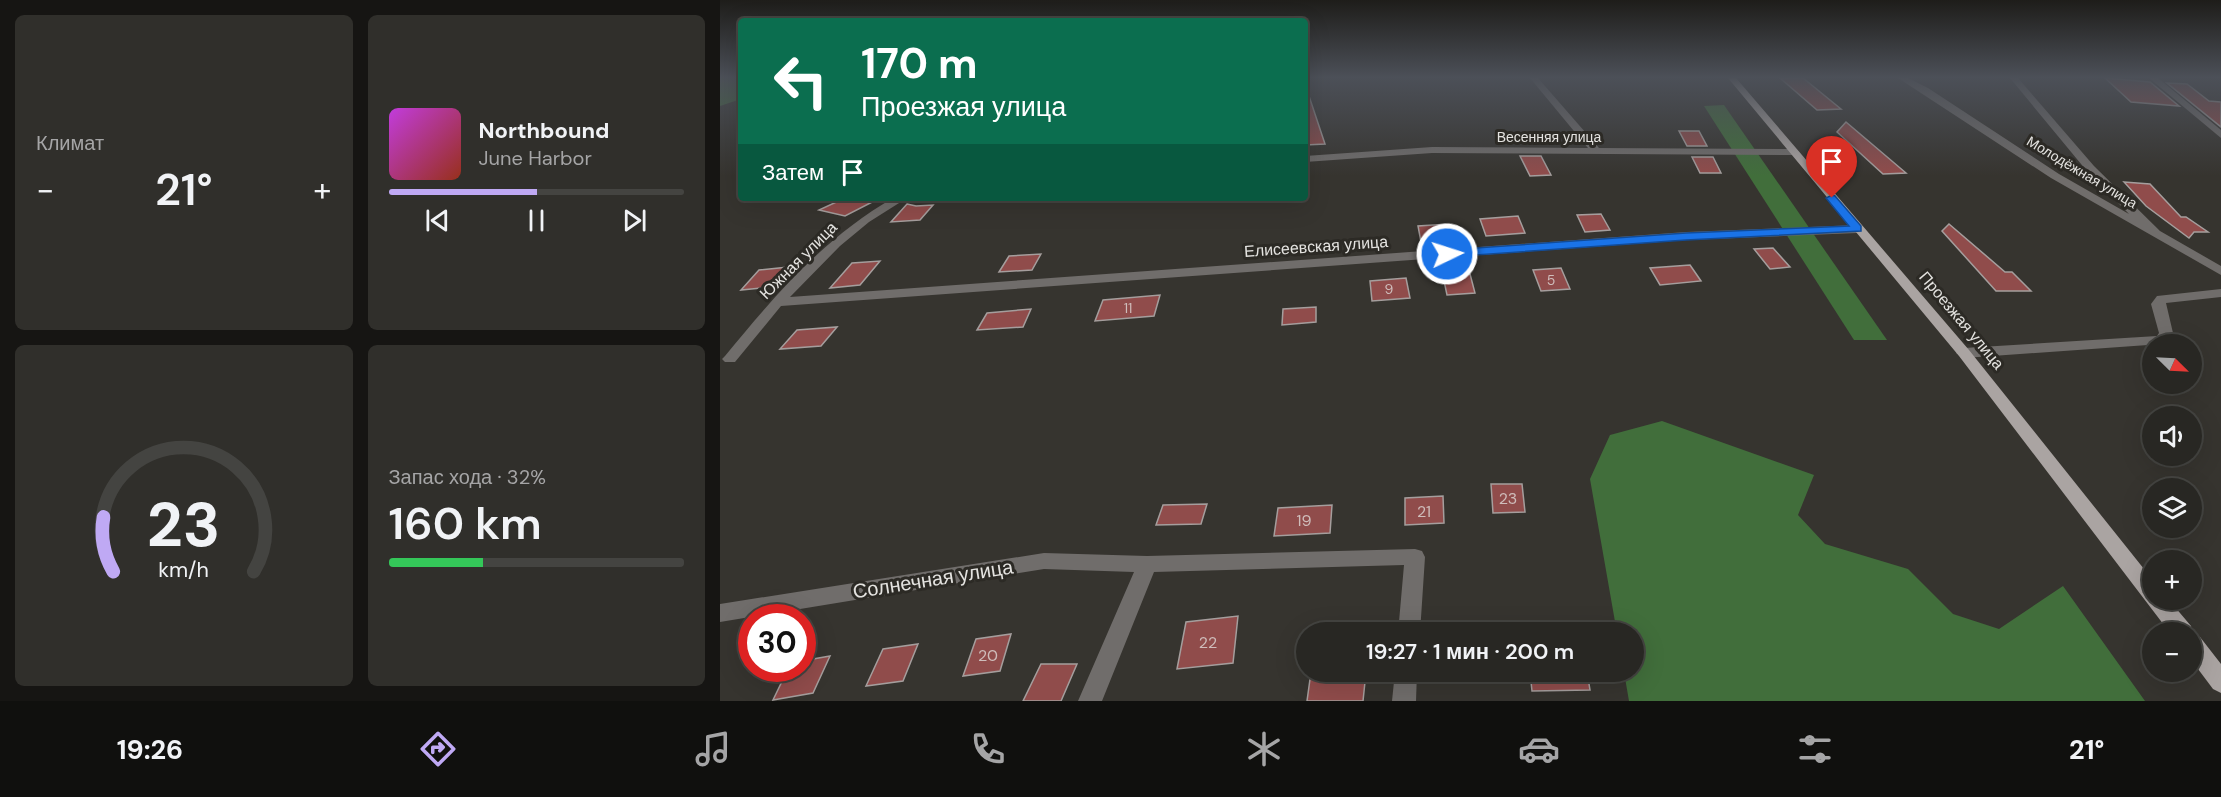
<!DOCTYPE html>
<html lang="ru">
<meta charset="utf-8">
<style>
:root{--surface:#282723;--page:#302f2b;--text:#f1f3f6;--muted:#a5a5a6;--line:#444441;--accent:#bfa9f4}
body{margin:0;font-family:"DM Sans",sans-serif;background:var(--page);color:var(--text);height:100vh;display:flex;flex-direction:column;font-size:22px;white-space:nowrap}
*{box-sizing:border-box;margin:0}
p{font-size:20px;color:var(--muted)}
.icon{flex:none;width:33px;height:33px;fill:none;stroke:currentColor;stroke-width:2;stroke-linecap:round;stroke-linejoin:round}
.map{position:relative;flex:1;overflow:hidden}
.side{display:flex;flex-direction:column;gap:15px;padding:15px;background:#161513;width:720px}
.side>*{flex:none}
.guide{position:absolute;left:18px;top:18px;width:570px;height:183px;border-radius:6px;box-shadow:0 6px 24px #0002,0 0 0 2px var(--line);background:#0b6e4f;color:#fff;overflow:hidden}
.needle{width:39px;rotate:114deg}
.controls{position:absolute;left:1422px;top:334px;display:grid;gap:12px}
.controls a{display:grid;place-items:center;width:60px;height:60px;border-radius:50%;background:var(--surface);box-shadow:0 6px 24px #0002,0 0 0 2px var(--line);font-size:30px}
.speed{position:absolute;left:18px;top:604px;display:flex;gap:12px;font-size:30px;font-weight:700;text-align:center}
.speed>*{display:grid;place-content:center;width:78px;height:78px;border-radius:50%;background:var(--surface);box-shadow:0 6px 24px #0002,0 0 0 2px var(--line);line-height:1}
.speed .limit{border:9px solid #d22;background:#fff;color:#111}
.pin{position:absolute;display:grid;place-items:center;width:51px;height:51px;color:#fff;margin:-62px -26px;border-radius:50% 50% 50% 0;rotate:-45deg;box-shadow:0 0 6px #0007}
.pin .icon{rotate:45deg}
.me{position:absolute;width:66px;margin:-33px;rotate:86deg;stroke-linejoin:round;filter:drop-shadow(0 0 4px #0008)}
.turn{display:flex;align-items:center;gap:21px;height:126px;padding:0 24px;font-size:27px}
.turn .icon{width:78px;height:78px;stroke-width:2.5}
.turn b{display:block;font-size:42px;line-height:51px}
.then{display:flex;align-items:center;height:57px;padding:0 24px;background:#0003;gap:12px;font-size:22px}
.big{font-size:45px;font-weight:600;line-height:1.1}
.side .widget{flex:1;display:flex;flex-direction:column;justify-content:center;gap:9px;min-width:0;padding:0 21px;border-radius:9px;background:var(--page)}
.side .dial{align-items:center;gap:0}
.dial svg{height:156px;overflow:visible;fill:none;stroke:var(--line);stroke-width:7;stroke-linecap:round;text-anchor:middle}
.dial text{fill:var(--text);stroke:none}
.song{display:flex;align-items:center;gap:18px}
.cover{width:72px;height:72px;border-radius:9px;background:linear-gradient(135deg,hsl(290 70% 55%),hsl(10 70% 35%))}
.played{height:6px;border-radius:3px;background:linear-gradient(90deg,var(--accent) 50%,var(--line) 50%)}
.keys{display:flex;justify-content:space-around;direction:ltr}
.heat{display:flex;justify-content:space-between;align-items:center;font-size:33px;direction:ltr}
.charge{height:9px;border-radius:4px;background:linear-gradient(90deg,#34c759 32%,var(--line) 0)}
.side .tiles{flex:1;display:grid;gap:15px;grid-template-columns:repeat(2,1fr)}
.trip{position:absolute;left:576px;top:622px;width:348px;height:60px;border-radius:30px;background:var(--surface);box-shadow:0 6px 24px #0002,0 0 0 2px var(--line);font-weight:600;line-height:60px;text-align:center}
.tab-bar{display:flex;height:96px;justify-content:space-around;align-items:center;background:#10100e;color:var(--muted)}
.tab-bar .icon{width:42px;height:42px}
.tab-bar .active{color:var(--accent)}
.tab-bar b{font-size:27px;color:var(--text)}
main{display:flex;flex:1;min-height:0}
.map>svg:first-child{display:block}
</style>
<main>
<section class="side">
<div class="tiles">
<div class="widget"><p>Климат</p>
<div class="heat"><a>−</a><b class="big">21°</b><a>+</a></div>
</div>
<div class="widget">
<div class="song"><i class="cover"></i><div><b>Northbound</b><p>June Harbor</p></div></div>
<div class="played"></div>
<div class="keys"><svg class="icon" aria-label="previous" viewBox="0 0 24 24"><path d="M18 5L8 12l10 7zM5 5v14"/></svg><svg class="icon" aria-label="pause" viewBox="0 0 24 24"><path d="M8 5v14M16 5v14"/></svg><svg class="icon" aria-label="next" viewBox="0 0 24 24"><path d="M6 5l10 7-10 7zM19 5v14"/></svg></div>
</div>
<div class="widget dial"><svg viewBox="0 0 100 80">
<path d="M14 69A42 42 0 1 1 86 69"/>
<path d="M14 69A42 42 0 0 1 9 41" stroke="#bfa9f4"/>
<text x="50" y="56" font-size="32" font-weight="700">23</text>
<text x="50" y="72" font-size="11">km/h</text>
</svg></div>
<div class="widget"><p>Запас хода · 32%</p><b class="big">160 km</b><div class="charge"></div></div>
</div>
</section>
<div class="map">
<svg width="1501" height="701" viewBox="0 0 1501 701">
<rect width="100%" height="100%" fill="#36342f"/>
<!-- forest -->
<g fill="#416e3b">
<path d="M0,78H21V99L0,106Z"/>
<path d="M1004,105L1167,340H1134L984,106Z"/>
<path d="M942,421L1094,475L1078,515L1105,544L1188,569L1233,614L1279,629L1343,586L1425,701H909L904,672H914V633H897L870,479L890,435Z"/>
</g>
<!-- building -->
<g fill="#904c4b" stroke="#a59e9d" stroke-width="1.5">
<path d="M1060,78H1083L1121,109L1097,110Z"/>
<path d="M1385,78L1430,82L1459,106L1411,102Z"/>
<path d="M1447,83L1467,84L1489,101L1501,102V127Z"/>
<path d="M585,93H588L605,144L585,145Z"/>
<path d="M1126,122L1186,173L1163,174L1117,132Z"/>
<path d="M959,131H979L987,146H967Z"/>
<path d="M800,156H821L831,175L810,176Z"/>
<path d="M972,157H993L1001,173H980Z"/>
<path d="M1404,182L1430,184L1461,217H1466L1488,232H1474L1469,238L1426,206Z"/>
<path d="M125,198H160L125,216L99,210Z"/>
<path d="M187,204L196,206L213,205L200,220L171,222Z"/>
<path d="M881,214L890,230L865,232L857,215Z"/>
<path d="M798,216L805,233L766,236L760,219Z"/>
<path d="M729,224L733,239L701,242L698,226Z"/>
<path d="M1229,224L1285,272H1292L1311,291H1276L1222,231Z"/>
<path d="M1053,248L1070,267L1050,269L1034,249Z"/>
<path d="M321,254L312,270L279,272L289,256Z"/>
<path d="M160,261L140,285L110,288L132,263Z"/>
<path d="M970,265L981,281L940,285L930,268Z"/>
<path d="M69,267L52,287L21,290L39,270Z"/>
<path d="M841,268L850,289L821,291L813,270Z"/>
<path d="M750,274L755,293L727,295L723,276Z"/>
<path d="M686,278L690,298L652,301L650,281Z"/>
<path d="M440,295L434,316L375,321L383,300Z"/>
<path d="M596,307V322L562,325L563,309Z"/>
<path d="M311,309L303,327L257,330L267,313Z"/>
<path d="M117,327L101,346L60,349L77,330Z"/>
<path d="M771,484H802L805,512L773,513Z"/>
<path d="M723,496L724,523L685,525V498Z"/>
<path d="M487,504L481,524L436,525L443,505Z"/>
<path d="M612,505L610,533L554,536L558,508Z"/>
<path d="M518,616L513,663L457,669L466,622Z"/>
<path d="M291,634L280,671L243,676L256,639Z"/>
<path d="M198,644L183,681L146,686L163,649Z"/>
<path d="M110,656L93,693L53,700L68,669H82V661Z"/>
<path d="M321,664H357L341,701H303Z"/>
<path d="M591,672H646L643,701H587Z"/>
<path d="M810,672H867L870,690L812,691Z"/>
</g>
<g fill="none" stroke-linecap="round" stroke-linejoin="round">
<!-- street -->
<g fill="#706d6b" fill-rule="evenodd">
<path d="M810,78H818L879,148L1074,149L1079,152L1074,155L712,153L585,162V156L712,147L868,148Z"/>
<path d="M1178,78H1188L1208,88L1339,174L1409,214L1366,170L1290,78H1298L1374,166L1440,231L1501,266V275L1331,178Z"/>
<path d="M1429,78H1438L1501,130V138Z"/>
<path d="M173,198H187L149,222L120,246L70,297L966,232L1137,225L1143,229L1137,233L966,240L61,306L15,362H5L2,359L5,356C55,295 104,238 173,198Z"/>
<path d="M1501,289V297L1446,303L1453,333L1447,343L1442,344L1244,358L1236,353L1244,348L1437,336L1439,333L1431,304L1437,296Z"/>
<path d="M695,549L702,551L705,557L700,633H678L684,565L434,572L382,701H358L414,572L324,569L0,622V604L324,553L427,556Z"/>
<path d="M675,672H697L696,701H672Z"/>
</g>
<!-- primary -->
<path fill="#aaa4a2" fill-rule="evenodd" d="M1008,78H1016L1249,350L1432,579V600H1449L1471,626L1473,635L1480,637L1501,664V693L1493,689L1472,661V633H1450L1239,356Z"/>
</g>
<!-- sky -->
<linearGradient id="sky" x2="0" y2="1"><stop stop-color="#1e1d1a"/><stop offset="0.44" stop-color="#4c5058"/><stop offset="1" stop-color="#4c5058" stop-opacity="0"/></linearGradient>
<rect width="1501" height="176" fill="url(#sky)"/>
<!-- route -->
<path fill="#1a73e8" stroke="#114b97" stroke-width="1.5" d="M1112,195L1115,196L1141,226V231L966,240L727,257L721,254L727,250L966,233L1129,226L1106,198Z"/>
<g text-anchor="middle" stroke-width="6" stroke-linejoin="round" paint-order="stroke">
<!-- far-street labels -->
<g font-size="14" fill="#e4e3e0" stroke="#2c2a25">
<text x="829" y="142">Весенняя улица</text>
<text transform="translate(1362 172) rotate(31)" y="5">Молодёжная улица</text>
</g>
<!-- number labels -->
<g font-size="14" fill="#cfbdbb">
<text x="831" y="285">5</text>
<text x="669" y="294">9</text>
<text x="408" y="313">11</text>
</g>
<!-- street labels -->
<g font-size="16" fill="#e4e3e0" stroke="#2c2a25">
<text transform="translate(596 246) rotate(-4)" y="6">Елисеевская улица</text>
<text transform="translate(78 260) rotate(-45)" y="6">Южная улица</text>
<text transform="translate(1242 320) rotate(50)" y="6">Проезжая улица</text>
</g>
<!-- near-number labels -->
<g font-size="16" fill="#cfbdbb">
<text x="788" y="504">23</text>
<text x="704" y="517">21</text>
<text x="584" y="526">19</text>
<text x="488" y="648">22</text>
<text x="268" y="661">20</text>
</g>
<!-- near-street labels -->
<g font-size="20" fill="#e4e3e0" stroke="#2c2a25">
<text transform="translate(213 579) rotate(-9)" y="7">Солнечная улица</text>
</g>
</g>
</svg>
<div class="controls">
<a><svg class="needle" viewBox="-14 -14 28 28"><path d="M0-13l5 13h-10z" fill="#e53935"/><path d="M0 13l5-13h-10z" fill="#a5a5a6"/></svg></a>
<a><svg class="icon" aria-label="sound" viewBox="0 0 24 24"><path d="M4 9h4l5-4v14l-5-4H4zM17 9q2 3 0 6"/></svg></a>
<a><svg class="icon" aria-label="layers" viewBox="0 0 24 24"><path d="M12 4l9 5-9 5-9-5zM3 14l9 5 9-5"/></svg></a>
<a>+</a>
<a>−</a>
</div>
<div class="speed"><div class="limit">30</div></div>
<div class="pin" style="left:1112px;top:198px;background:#d93025"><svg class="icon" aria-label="arrive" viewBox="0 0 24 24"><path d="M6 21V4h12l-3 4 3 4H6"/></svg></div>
<svg class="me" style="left:727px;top:254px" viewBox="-20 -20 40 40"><circle r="17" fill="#1a73e8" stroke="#fff" stroke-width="3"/><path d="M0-11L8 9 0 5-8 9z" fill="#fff"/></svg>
<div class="trip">19:27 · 1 мин · 200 m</div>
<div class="guide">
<div class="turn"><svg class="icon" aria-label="left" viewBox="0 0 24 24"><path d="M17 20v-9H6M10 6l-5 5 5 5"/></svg><div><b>170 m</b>Проезжая улица</div></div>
<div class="then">Затем<svg class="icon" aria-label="arrive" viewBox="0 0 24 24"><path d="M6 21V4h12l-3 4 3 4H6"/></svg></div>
</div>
</div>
</main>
<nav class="tab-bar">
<b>19:26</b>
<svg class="icon active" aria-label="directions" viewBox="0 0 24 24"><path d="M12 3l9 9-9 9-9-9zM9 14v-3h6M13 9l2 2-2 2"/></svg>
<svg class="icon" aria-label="music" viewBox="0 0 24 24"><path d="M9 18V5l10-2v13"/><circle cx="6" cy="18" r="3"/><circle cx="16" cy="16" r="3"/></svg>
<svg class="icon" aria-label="phone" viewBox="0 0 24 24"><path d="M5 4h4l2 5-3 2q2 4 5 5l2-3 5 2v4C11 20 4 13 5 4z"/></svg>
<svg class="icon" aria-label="climate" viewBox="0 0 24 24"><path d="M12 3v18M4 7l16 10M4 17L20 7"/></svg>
<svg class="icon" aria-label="car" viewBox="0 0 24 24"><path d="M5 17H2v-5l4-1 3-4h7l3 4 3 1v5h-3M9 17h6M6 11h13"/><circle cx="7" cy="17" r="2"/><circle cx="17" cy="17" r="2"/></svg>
<svg class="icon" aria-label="filters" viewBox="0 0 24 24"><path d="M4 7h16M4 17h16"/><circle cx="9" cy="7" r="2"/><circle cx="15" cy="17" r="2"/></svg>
<b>21°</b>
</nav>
